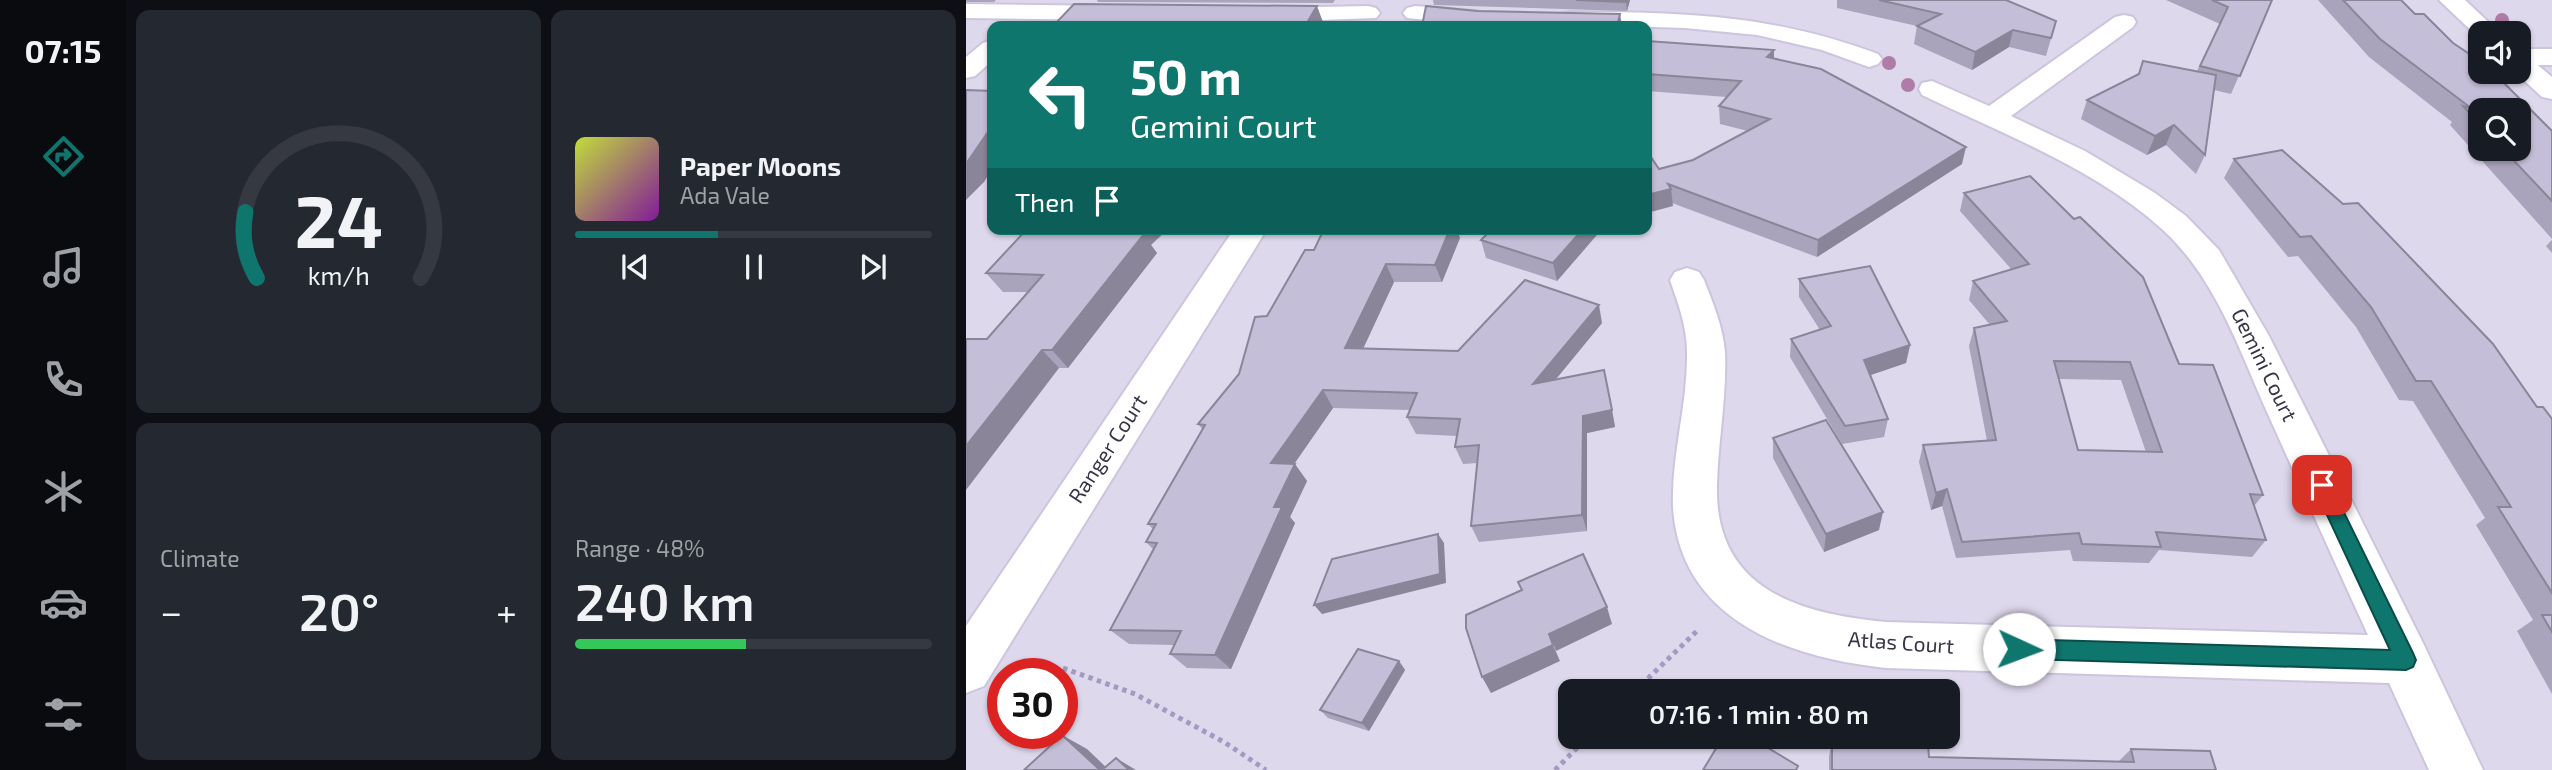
<!DOCTYPE html>
<meta charset="utf-8">
<style>
:root{--surface:#171b24;--page:#242831;--text:#f1f3f6;--muted:#9ea1a6;--line:#363941;--accent:#0f766e}
body{margin:0;font-family:"Exo 2",sans-serif;background:var(--page);color:var(--text);height:100vh;display:flex;flex-direction:column;font-size:26px;white-space:nowrap}
*{box-sizing:border-box;margin:0}
p{font-size:23px;color:var(--muted)}
.icon{flex:none;width:38px;height:38px;fill:none;stroke:currentColor;stroke-width:2;stroke-linecap:round;stroke-linejoin:round}
.map{position:relative;flex:1;overflow:hidden}
.sheet{display:flex;flex-direction:column;gap:10px;padding:10px;background:#0d0f14;width:840px}
.sheet>*{flex:none}
.top-card{position:absolute;left:21px;top:21px;width:665px;height:214px;border-radius:14px;box-shadow:0 2px 5px #0004;background:#0f766e;color:#fff;overflow:hidden}
.buttons{position:absolute;left:1502px;top:21px;display:grid;gap:14px}
.buttons a{display:grid;place-items:center;width:63px;height:63px;border-radius:14px;background:var(--surface);box-shadow:0 2px 5px #0004;font-size:35px}
.speed{position:absolute;left:21px;top:658px;display:flex;gap:14px;font-size:35px;font-weight:700;text-align:center}
.speed>*{display:grid;place-content:center;width:91px;height:91px;border-radius:50%;background:var(--surface);box-shadow:0 2px 5px #0004;line-height:1}
.speed .limit{border:10px solid #d22;background:#fff;color:#111}
.pin{position:absolute;display:grid;place-items:center;width:60px;height:60px;color:#fff;margin:-30px;border-radius:14px;box-shadow:0 4px 10px #0006}
.me{position:absolute;width:77px;margin:-38px;rotate:92deg;stroke-linejoin:round;filter:drop-shadow(0 0 5px #0008)}
.turn{display:flex;align-items:center;gap:24px;height:147px;padding:0 28px;font-size:32px}
.turn .icon{width:91px;height:91px;stroke-width:2.5}
.turn b{display:block;font-size:49px;line-height:60px}
.then{display:flex;align-items:center;height:66px;padding:0 28px;background:#0003;gap:14px;font-size:26px}
.big{font-size:52px;font-weight:600;line-height:1.1}
.sheet .widget{flex:1;display:flex;flex-direction:column;justify-content:center;gap:10px;min-width:0;padding:0 24px;border-radius:14px;background:var(--page)}
.sheet .dial{align-items:center;gap:0}
.dial svg{height:182px;overflow:visible;fill:none;stroke:var(--line);stroke-width:7;stroke-linecap:round;text-anchor:middle}
.dial text{fill:var(--text);stroke:none}
.song{display:flex;align-items:center;gap:21px}
.cover{width:84px;height:84px;border-radius:10px;background:linear-gradient(135deg,hsl(70 70% 55%),hsl(290 70% 35%))}
.played{height:7px;border-radius:4px;background:linear-gradient(90deg,var(--accent) 40%,var(--line) 40%)}
.keys{display:flex;justify-content:space-around;direction:ltr}
.heat{display:flex;justify-content:space-between;align-items:center;font-size:38px;direction:ltr}
.charge{height:10px;border-radius:5px;background:linear-gradient(90deg,#34c759 48%,var(--line) 0)}
.sheet .tiles{flex:1;display:grid;gap:10px;grid-template-columns:repeat(2,1fr)}
.trip{position:absolute;left:592px;top:679px;width:402px;height:70px;border-radius:14px;background:var(--surface);box-shadow:0 2px 5px #0004;font-weight:600;line-height:70px;text-align:center}
main{display:flex;flex:1;min-height:0}
.menu{display:flex;flex-direction:column;width:126px;justify-content:space-around;align-items:center;background:#090b0e;color:var(--muted)}
.menu .icon{width:49px;height:49px}
.menu .selected{color:var(--accent)}
.menu b{font-size:32px;color:var(--text)}
.map>svg:first-child{display:block}
</style>
<main>
<nav class="menu">
<b>07:15</b>
<svg class="icon selected" aria-label="directions" viewBox="0 0 24 24"><path d="M12 3l9 9-9 9-9-9zM9 14v-3h6M13 9l2 2-2 2"/></svg>
<svg class="icon" aria-label="music" viewBox="0 0 24 24"><path d="M9 18V5l10-2v13"/><circle cx="6" cy="18" r="3"/><circle cx="16" cy="16" r="3"/></svg>
<svg class="icon" aria-label="phone" viewBox="0 0 24 24"><path d="M5 4h4l2 5-3 2q2 4 5 5l2-3 5 2v4C11 20 4 13 5 4z"/></svg>
<svg class="icon" aria-label="climate" viewBox="0 0 24 24"><path d="M12 3v18M4 7l16 10M4 17L20 7"/></svg>
<svg class="icon" aria-label="car" viewBox="0 0 24 24"><path d="M5 17H2v-5l4-1 3-4h7l3 4 3 1v5h-3M9 17h6M6 11h13"/><circle cx="7" cy="17" r="2"/><circle cx="17" cy="17" r="2"/></svg>
<svg class="icon" aria-label="filters" viewBox="0 0 24 24"><path d="M4 7h16M4 17h16"/><circle cx="9" cy="7" r="2"/><circle cx="15" cy="17" r="2"/></svg>
</nav>
<section class="sheet">
<div class="tiles">
<div class="widget dial"><svg viewBox="0 0 100 80">
<path d="M14 69A42 42 0 1 1 86 69"/>
<path d="M14 69A42 42 0 0 1 9 40" stroke="#0f766e"/>
<text x="50" y="56" font-size="32" font-weight="700">24</text>
<text x="50" y="72" font-size="11">km/h</text>
</svg></div>
<div class="widget">
<div class="song"><i class="cover"></i><div><b>Paper Moons</b><p>Ada Vale</p></div></div>
<div class="played"></div>
<div class="keys"><svg class="icon" aria-label="previous" viewBox="0 0 24 24"><path d="M18 5L8 12l10 7zM5 5v14"/></svg><svg class="icon" aria-label="pause" viewBox="0 0 24 24"><path d="M8 5v14M16 5v14"/></svg><svg class="icon" aria-label="next" viewBox="0 0 24 24"><path d="M6 5l10 7-10 7zM19 5v14"/></svg></div>
</div>
<div class="widget"><p>Climate</p>
<div class="heat"><a>−</a><b class="big">20°</b><a>+</a></div>
</div>
<div class="widget"><p>Range · 48%</p><b class="big">240 km</b><div class="charge"></div></div>
</div>
</section>
<div class="map">
<svg width="1586" height="770" viewBox="0 0 1586 770">
<rect width="100%" height="100%" fill="#ebe6f4"/>
<!-- residential -->
<path fill="#ded8ec" fill-rule="evenodd" d="M0,0H1586V770H0ZM26,26H681V229H26ZM1514,33H1552V72H1514ZM1514,110H1552V149H1514ZM37,674H96V733H37ZM604,691H982V737H604Z"/>
<g fill="none" stroke-linecap="round" stroke-linejoin="round">
<defs>
<g id="minor">
<path d="M0,4L152,6L160,8L164,13L160,18L152,20L0,18Z"/>
<path d="M402,6L410,8L414,13L410,18L303,22L294,20L291,15L294,10L303,8Z"/>
<path d="M449,6L511,11L520,13L523,18L520,23L511,25L441,18L437,13L441,8Z"/>
<path d="M603,12C715,12 805,14 912,54L916,59L912,64L903,67L856,50L791,35L719,28L594,24L591,19L594,14Z"/>
<path d="M1158,15L1167,17L1170,22L1167,27L1045,116L1119,151L1189,193L1220,216L1253,250L1303,336L1457,643L1517,770H1463L1423,683L920,668C824,658 714,621 707,507C705,455 722,404 721,352C721,327 712,303 704,280L709,272L721,268L733,272L738,280C747,303 757,327 759,352C761,396 752,441 751,485C748,590 834,614 920,622L1402,635C1368,561 1335,487 1301,412C1273,349 1249,277 1196,229C1128,168 1037,134 956,95L953,89L956,83L966,81L1023,106L1149,17Z"/>
<path d="M26,40V61L9,76L0,78V57L17,43Z"/>
<rect x="1552" y="49" width="34" height="16"/>
<path d="M268,229H301L18,686L0,693V626Z"/>
</g>
<g id="tertiary">
<path d="M1473,0H1499L1534,33H1514L1513,38Z"/>
<path d="M1552,53L1561,56L1586,77V99L1576,97L1549,72H1552Z"/>
</g>
</defs>
<!-- minor casing -->
<use href="#minor" stroke="#cdc5de" stroke-width="4"/>
<!-- tertiary casing -->
<use href="#tertiary" stroke="#cdc5de" stroke-width="4"/>
<!-- path -->
<g stroke="#a499c3" stroke-width="5" stroke-dasharray="4.5 4.5" stroke-linecap="butt">
<path d="M97,668L169,694L258,742L300,770"/>
<path d="M669,691L732,630"/>
<path d="M589,770L622,737"/>
</g>
<!-- minor -->
<use href="#minor" fill="#fff" fill-rule="evenodd"/>
<!-- tertiary -->
<use href="#tertiary" fill="#fff" fill-rule="evenodd"/>
</g>
<!-- trees -->
<g fill="#ae7ca6">
<circle cx="1536" cy="20" r="7"/>
<circle cx="923" cy="63" r="7"/>
<circle cx="942" cy="85" r="7"/>
</g>
<!-- wall -->
<g fill="#a9a3bb" fill-rule="evenodd">
<path d="M0,0H30L28,2H0Z"/>
<path d="M131,0H369L367,3L132,2Z"/>
<path d="M467,0H664L661,11L468,5Z"/>
<path d="M871,0H1040L1090,21L1080,56L1043,47L1006,70L948,44L951,26L871,8Z"/>
<path d="M1200,0H1306L1265,94L1248,90L1239,155L1230,174L1200,145L1181,155L1115,119L1121,100L1172,74L1177,61L1231,71L1254,24Z"/>
<path d="M1352,0H1435L1449,14L1487,43L1586,131V239L1484,125L1486,122L1403,57ZM1514,110L1552,149H1514Z"/>
<path d="M681,41L808,59L996,164L851,257L706,203L707,206L693,169L727,160L782,131L754,124L753,106L761,97L681,91Z"/>
<path d="M1268,159L1586,419V694L1551,631L1567,620L1510,525L1519,518L1447,401L1433,400L1390,327L1332,256L1322,257L1258,178Z"/>
<path d="M998,193L1213,364L1297,495L1288,506L1300,540L1286,557L1193,550L1183,563L1107,561L1104,550L990,558L976,506L965,510L953,462L957,445L1021,441L1003,346L1008,328L1024,325L1003,300L1007,281L1046,270L994,211ZM1093,379L1155,380L1180,452L1112,450Z"/>
<path d="M636,229L591,281L520,258L515,240Z"/>
<path d="M494,238L476,282H428L397,349L492,351L636,323L590,379L638,370L649,427L621,433V531L513,542L505,526L512,463L497,464L489,447L491,436L450,434L441,417L444,410L367,408L328,464L341,481L324,517L329,523L265,669L221,668L204,654L208,645L163,644L144,630L187,549L180,542L187,529L182,524L237,430L232,424L273,374L301,316L348,250Z"/>
<path d="M1586,240V253L1580,246Z"/>
<path d="M185,245L191,253L102,368H93L21,339L62,292H37L20,273Z"/>
<path d="M833,279L944,345L940,363L904,375L922,419L918,437L876,444L824,357L825,339L854,330L833,297Z"/>
<path d="M807,438L913,530L858,552L807,458Z"/>
<path d="M433,661L439,670L403,731L362,718L354,710Z"/>
<path d="M866,742L963,757L1152,762L1165,749L1250,770H863V756Z"/>
</g>
<!-- shaded-wall -->
<g fill="#8a8598">
<path d="M660,0H664L661,11L660,2Z"/>
<path d="M351,6L357,22L355,26H339Z"/>
<path d="M654,14L656,26H651Z"/>
<path d="M1047,30L1043,47L1006,70L1009,52Z"/>
<path d="M808,50V67L801,57Z"/>
<path d="M1208,125L1200,145L1181,155L1189,136Z"/>
<path d="M26,126V169L18,182L0,200V164Z"/>
<path d="M1000,147L996,164L851,257L852,240Z"/>
<path d="M705,189L707,206L681,213V195Z"/>
<path d="M169,229H202L185,245L191,253L102,368L86,350L164,234Z"/>
<path d="M484,229H491L494,238L476,282L469,265Z"/>
<path d="M617,229H636L591,281L587,263Z"/>
<path d="M420,264L428,282L389,366L379,348Z"/>
<path d="M633,305L636,323L572,401L567,384Z"/>
<path d="M944,345L940,363L896,378L898,360Z"/>
<path d="M76,350L93,368L0,490V446Z"/>
<path d="M357,390L367,408L317,480L305,463Z"/>
<path d="M646,410L649,427L621,433V531L616,515L617,416Z"/>
<path d="M329,464L341,481L324,517L329,523L265,669L249,655L308,507Z"/>
<path d="M981,489L976,506L965,510L970,493Z"/>
<path d="M917,512L913,530L858,552L860,534Z"/>
<path d="M472,534L478,543L480,583L356,614L348,605Z"/>
<path d="M641,607L646,624L590,651L583,634Z"/>
<path d="M587,645L594,661L525,693L516,677Z"/>
<path d="M433,661L439,670L403,731L396,723Z"/>
<path d="M96,735L121,749L143,770H134Z"/>
<path d="M150,758L170,770H163Z"/>
</g>
<!-- building -->
<g fill="#c5bed9" stroke="#8a8598" stroke-width="2" fill-rule="evenodd">
<path d="M610,0H660V2Z"/>
<path d="M913,0H1040L1090,21L1085,38L1047,30L1009,52L951,26L975,14Z"/>
<path d="M1246,0H1306L1274,76L1234,66L1262,7Z"/>
<path d="M1377,0H1435L1449,14H1458L1487,43L1514,61V72H1527L1586,131V201L1537,149H1552V110H1514V124L1497,106L1505,108L1414,39Z"/>
<path d="M108,4L351,6L339,26H87Z"/>
<path d="M460,6L511,11L654,14L651,26H456Z"/>
<path d="M681,41L808,50L801,57L855,69L1000,147L852,240L702,184L705,189L681,195V151L693,169L727,160L804,119L753,106L775,81L681,74Z"/>
<path d="M1177,61L1250,75L1239,155L1208,125L1189,136L1121,100L1173,74Z"/>
<path d="M0,90L26,91V126L0,164Z"/>
<path d="M1316,150L1377,204L1392,203L1527,344L1571,407H1577L1586,419V593L1532,507H1545L1465,381H1450L1405,307L1345,236L1334,237L1268,159Z"/>
<path d="M1064,176L1108,219L1114,217L1177,277L1213,364L1247,365L1297,495L1284,494L1300,540L1190,532L1195,547L1116,544L1113,533L996,542L981,489L970,493L957,445L1030,440L1008,328L1041,321L1007,281L1063,264L998,193ZM1088,361L1164,362L1196,452L1112,450Z"/>
<path d="M61,229H169L164,234H178L86,350H76L0,446V339H21L77,275L20,273Z"/>
<path d="M358,229H484L469,265L420,264L379,348L492,351L559,280L633,305L567,384L638,370L646,410L617,416L616,515L505,526L513,445L489,447L494,419L441,417L451,393L357,390L305,463L329,464L308,507H316L249,655L204,654L215,631L144,630L191,543L180,542L190,524H182L239,425L232,424L273,374L289,317L301,316L339,250H348Z"/>
<path d="M526,229H617L587,263L515,240Z"/>
<path d="M904,266L944,345L898,360L922,419L879,426L825,339L865,326L833,279Z"/>
<path d="M860,420L917,512L860,534L807,438Z"/>
<path d="M472,534L474,574L348,605L366,559Z"/>
<path d="M617,554L641,607L583,634L587,645L516,677L500,628V615L556,590L552,582Z"/>
<path d="M1576,615H1586V632Z"/>
<path d="M392,649L433,661L396,723L354,710Z"/>
<path d="M96,735L134,770H58Z"/>
<path d="M757,737H784L832,766L830,770H737Z"/>
<path d="M866,742L962,745L963,757L1168,762L1165,749L1244,751L1250,770H866Z"/>
<path d="M150,758L163,770H136Z"/>
</g>
<!-- route -->
<path fill="#0f766e" stroke="#0a4d48" stroke-width="2" d="M1356,478L1362,480L1447,653L1450,660L1447,667L1440,670L1053,659L1045,656L1043,649L1045,642L1053,639L1424,650L1347,485Z"/>
<g text-anchor="middle" stroke-width="6" stroke-linejoin="round" paint-order="stroke">
<!-- street labels -->
<g font-size="21" fill="#393547" stroke="#fff">
<text transform="translate(1298 365) rotate(64)" y="7">Gemini Court</text>
<text transform="translate(142 449) rotate(-57)" y="7">Ranger Court</text>
<text transform="translate(935 643) rotate(4)" y="7">Atlas Court</text>
</g>
</g>
</svg>
<div class="buttons">
<a><svg class="icon" aria-label="sound" viewBox="0 0 24 24"><path d="M4 9h4l5-4v14l-5-4H4zM17 9q2 3 0 6"/></svg></a>
<a><svg class="icon" aria-label="search" viewBox="0 0 24 24"><circle cx="10" cy="10" r="6"/><path d="M15 15l6 6"/></svg></a>
</div>
<div class="speed"><div class="limit">30</div></div>
<div class="pin" style="left:1356px;top:485px;background:#d93025"><svg class="icon" aria-label="arrive" viewBox="0 0 24 24"><path d="M6 21V4h12l-3 4 3 4H6"/></svg></div>
<svg class="me" style="left:1053px;top:649px" viewBox="-20 -20 40 40"><circle r="19" fill="#fff"/><path d="M0-13L10 11 0 6-10 11z" fill="#0f766e"/></svg>
<div class="trip">07:16 · 1 min · 80 m</div>
<div class="top-card">
<div class="turn"><svg class="icon" aria-label="left" viewBox="0 0 24 24"><path d="M17 20v-9H6M10 6l-5 5 5 5"/></svg><div><b>50 m</b>Gemini Court</div></div>
<div class="then">Then<svg class="icon" aria-label="arrive" viewBox="0 0 24 24"><path d="M6 21V4h12l-3 4 3 4H6"/></svg></div>
</div>
</div>
</main>
